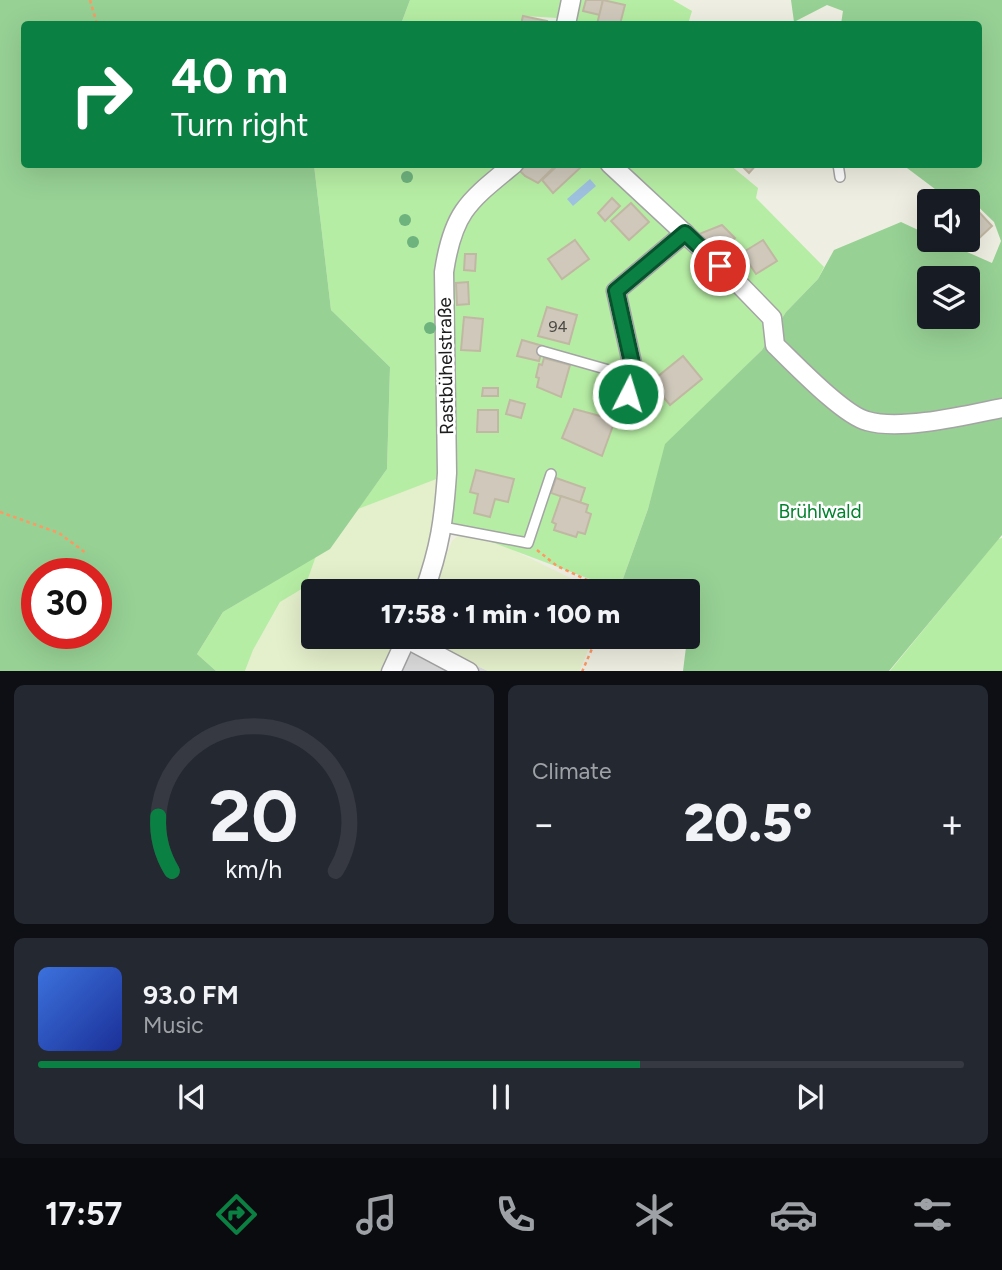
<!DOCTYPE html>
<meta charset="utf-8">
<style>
:root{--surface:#171b24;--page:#242831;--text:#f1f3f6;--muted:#9ea1a6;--line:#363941;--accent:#0b8043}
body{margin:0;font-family:Figtree,sans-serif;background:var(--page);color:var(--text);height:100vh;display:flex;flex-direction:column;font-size:26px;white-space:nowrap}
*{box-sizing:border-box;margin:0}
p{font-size:23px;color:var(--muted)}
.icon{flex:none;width:38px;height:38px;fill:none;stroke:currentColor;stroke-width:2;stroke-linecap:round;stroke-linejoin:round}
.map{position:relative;height:671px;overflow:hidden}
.drawer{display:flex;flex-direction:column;gap:14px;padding:14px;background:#0d0f14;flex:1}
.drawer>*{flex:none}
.hud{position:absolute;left:21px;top:21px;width:961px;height:147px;border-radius:7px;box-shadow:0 7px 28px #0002;background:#0b8043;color:#fff;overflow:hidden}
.controls{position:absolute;left:917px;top:189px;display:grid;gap:14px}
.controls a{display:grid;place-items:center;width:63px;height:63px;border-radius:7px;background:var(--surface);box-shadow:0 7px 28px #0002;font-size:35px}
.speed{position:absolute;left:21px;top:558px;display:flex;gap:14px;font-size:35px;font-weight:700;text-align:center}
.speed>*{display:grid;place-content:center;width:91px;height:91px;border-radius:50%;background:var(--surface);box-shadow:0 7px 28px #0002;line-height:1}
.speed .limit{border:10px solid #d22;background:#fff;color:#111}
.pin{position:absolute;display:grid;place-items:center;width:60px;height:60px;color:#fff;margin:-30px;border:4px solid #fff;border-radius:50%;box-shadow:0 2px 7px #0007}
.me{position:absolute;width:77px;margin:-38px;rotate:5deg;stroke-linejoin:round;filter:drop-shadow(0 0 5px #0008)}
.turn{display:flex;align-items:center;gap:24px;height:147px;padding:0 35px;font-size:32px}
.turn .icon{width:91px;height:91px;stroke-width:2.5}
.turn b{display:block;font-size:49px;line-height:60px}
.big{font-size:52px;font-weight:800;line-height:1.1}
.drawer .card{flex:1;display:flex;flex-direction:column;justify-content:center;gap:10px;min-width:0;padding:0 24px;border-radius:10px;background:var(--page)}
.drawer .dial{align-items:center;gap:0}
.dial svg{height:182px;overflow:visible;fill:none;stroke:var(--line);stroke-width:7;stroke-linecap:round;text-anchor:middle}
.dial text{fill:var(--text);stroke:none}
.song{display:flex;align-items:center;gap:21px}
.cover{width:84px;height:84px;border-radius:10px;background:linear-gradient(135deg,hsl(220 70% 55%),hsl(230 70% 35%))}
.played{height:7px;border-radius:4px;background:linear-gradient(90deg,var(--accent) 65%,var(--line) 65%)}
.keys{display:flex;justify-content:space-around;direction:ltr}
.heat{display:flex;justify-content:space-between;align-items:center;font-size:38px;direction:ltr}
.drawer .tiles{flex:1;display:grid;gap:14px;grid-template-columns:1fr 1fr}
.card:last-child{grid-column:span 2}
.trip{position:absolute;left:301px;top:579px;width:399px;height:70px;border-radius:7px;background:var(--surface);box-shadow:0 7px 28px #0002;font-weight:800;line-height:70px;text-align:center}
.tabs{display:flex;height:112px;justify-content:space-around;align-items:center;background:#090b0e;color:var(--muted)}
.tabs .icon{width:49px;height:49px}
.tabs .current{color:var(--accent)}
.tabs b{font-size:32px;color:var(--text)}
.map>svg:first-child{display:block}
</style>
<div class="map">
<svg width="1002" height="672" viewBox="0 0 1002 672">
<rect width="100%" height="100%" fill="#efeee2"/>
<!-- residential -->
<path fill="#dbdada" d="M423,640L488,671L400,672L410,652L418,650Z"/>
<!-- farmland -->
<g fill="#e4efcb">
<path d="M439,477L436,521L418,591L313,592V637H400L383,671L245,672L253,650L281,601L305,587L316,556L330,548L358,509Z"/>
<path d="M460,534L484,539L511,549L597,591L432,592L452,541Z"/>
<path d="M422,637H594L579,672L488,671L423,640Z"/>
</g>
<!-- grass -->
<g fill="#b6eda4">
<path d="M410,0H673L692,11L688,24H557L558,18L523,16L521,24H401Z"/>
<path d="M314,165H730L758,188L756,198L824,267L818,279L786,312L762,350L666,444L648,509L619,590L436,521L439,478L358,509L387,469L390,367L331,310Z"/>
<path d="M1002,538V671L889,672L998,539Z"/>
<path d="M316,556L305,587L280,602L253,650L245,671H216L197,654L223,612Z"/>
</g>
<!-- forest -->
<g fill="#97d194" fill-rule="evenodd">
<path d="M0,0H410L401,24H24V164L314,165L331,310L390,367L387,469L330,549L223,612L197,654L216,671H0ZM37,574H96V634H37Z"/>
<path d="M791,0H1002V535L889,671H683L686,647L675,637H688V592H622L619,590L648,509L665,444L762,350L786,312L818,279L834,250L901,222L929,235V240H940L992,263L1001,241L994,222L963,192L947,198L903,165L978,164V24H841L843,11L827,5L794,22ZM929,278H968V317H929Z"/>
</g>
<!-- water -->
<path fill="#9fc1e0" d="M590,179L596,186L573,206L567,199Z"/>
<!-- building -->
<g fill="#cfc8bb" stroke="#c1b8a3" stroke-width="2">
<path d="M586,0H603L600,15L583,11Z"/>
<path d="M603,0L625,5L620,24H597Z"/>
<path d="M523,16L547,21L546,24H521Z"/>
<path d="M527,164H557L538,183L525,176L520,171Z"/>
<path d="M559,164H577L580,168L553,193L542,180Z"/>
<path d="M740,164H757L749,173Z"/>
<path d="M965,197L992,226L976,241L968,233V201H960Z"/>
<path d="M612,198L620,206L605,221L598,213Z"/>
<path d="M631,203L649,222L629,240L611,221Z"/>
<path d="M722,225L735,238L719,254L699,234Z"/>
<path d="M575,240L589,259L562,279L548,259Z"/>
<path d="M763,240L777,261L756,274L742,253Z"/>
<path d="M465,254H476L475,271L464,270Z"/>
<path d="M468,282L469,304L457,305L456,283Z"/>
<path d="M547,307L577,315L569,344L538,336Z"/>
<path d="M464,317L483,319L480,351L461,350Z"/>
<path d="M522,340L543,346L539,361L517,356Z"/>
<path d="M683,356L702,379L670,405L651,382Z"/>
<path d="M544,358L570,365L561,397L537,387L539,378L536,377L539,364L542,365Z"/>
<path d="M483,388H498V396H482Z"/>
<path d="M510,400L525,404L521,418L506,414Z"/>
<path d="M574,409L615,420L602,456L562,438Z"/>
<path d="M478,410H498V432H477Z"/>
<path d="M476,470L514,479L508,502L495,499L490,517L474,513L478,494L470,492Z"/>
<path d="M556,478L585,488L580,503L551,493Z"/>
<path d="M561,496L588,505L586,512L591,514L585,534L578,532L576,537L554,530L556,524L552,522Z"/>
</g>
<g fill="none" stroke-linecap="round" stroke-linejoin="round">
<defs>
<g id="service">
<path d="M838,164L840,177"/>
<path d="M542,351L630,376"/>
<path d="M443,527L528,543L551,474"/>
</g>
<g id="minor">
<path d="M566,24L571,0"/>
<path d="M610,164L737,282L772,318L775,345C794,363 843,415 867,421C901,431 967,415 1002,408"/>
<path d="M628,394L632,363L616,291L685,233"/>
<path d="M424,592C440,548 444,519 447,473L444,272C453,211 469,201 514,164"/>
<path d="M407,639L469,672"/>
<path d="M391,672L407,637"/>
</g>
</defs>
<!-- service casing -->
<use href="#service" stroke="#a4a4a4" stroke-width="12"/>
<!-- minor casing -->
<use href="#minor" stroke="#a4a4a4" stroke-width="21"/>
<!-- path -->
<g stroke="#ff9962" stroke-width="2.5" stroke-dasharray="3.5 3.5" stroke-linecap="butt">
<path d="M90,0L97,24"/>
<path d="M0,512L59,533L86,553"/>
<path d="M537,550L557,566L598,585L605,592"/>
<path d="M582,672L597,637"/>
</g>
<!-- service -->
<use href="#service" stroke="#fff" stroke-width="9"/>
<!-- minor -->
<use href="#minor" stroke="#fff" stroke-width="18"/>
</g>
<!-- trees -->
<g fill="#6eb27e">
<circle cx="407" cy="177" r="6"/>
<circle cx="405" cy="220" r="6"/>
<circle cx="413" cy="242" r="6"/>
<circle cx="430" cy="328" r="6"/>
</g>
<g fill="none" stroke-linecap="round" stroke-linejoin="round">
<defs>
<path id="route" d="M628,394L632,363L616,291L685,233L720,266"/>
</defs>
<!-- route casing -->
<use href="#route" stroke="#07532c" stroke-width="18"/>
<!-- route -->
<use href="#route" stroke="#0b8043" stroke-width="12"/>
</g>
<g text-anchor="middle" stroke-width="5" stroke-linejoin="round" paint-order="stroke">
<!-- number labels -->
<g font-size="16" fill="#4a4844">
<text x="558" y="332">94</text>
</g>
<!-- street labels -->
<g font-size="19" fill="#1d1d1d" stroke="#fff">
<text transform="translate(445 366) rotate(-91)" y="7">Rastbühelstraße</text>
</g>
<!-- park labels -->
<g font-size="19" fill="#04812d" stroke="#fff">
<text x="820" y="518">Brühlwald</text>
</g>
</g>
</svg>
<div class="controls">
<a><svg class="icon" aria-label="sound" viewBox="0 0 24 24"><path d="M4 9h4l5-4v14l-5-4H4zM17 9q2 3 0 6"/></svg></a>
<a><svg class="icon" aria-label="layers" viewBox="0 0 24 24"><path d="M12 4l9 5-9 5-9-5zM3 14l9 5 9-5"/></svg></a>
</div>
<div class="speed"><div class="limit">30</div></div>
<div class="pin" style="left:720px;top:266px;background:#d93025"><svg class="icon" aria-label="arrive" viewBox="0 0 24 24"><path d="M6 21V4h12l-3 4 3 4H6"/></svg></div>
<svg class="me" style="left:628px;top:394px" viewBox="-20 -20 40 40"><circle r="17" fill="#0b8043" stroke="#fff" stroke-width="3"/><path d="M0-11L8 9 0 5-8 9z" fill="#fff"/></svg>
<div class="trip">17:58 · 1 min · 100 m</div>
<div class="hud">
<div class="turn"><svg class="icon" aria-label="right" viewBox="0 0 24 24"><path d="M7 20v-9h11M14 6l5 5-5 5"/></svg><div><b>40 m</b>Turn right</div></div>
</div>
</div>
<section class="drawer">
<div class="tiles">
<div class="card dial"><svg viewBox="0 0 100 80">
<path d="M14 69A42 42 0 1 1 86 69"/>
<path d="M14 69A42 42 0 0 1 8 45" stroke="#0b8043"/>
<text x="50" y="56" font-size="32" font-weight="700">20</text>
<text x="50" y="72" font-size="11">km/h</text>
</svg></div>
<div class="card"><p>Climate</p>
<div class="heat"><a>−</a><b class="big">20.5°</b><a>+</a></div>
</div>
<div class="card">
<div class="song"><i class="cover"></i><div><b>93.0 FM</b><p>Music</p></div></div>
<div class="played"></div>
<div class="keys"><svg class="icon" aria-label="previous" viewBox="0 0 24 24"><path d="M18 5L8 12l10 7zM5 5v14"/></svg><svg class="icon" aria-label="pause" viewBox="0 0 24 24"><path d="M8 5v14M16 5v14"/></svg><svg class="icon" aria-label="next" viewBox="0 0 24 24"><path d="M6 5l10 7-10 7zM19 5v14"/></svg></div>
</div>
</div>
</section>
<nav class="tabs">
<b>17:57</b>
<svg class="icon current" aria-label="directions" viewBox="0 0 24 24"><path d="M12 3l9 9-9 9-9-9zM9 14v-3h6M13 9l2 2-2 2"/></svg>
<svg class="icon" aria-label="music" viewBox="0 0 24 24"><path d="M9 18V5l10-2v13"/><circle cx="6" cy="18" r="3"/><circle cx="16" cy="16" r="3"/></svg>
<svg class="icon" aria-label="phone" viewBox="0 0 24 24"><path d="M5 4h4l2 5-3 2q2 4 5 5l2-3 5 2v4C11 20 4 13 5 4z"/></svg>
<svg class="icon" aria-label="climate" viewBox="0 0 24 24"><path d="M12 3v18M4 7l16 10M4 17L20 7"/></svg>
<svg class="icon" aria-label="car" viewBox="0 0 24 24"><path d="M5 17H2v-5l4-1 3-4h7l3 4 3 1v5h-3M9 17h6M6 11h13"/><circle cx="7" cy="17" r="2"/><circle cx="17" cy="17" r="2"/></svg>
<svg class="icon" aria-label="filters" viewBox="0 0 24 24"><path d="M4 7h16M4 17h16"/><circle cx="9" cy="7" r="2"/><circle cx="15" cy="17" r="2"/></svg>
</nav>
